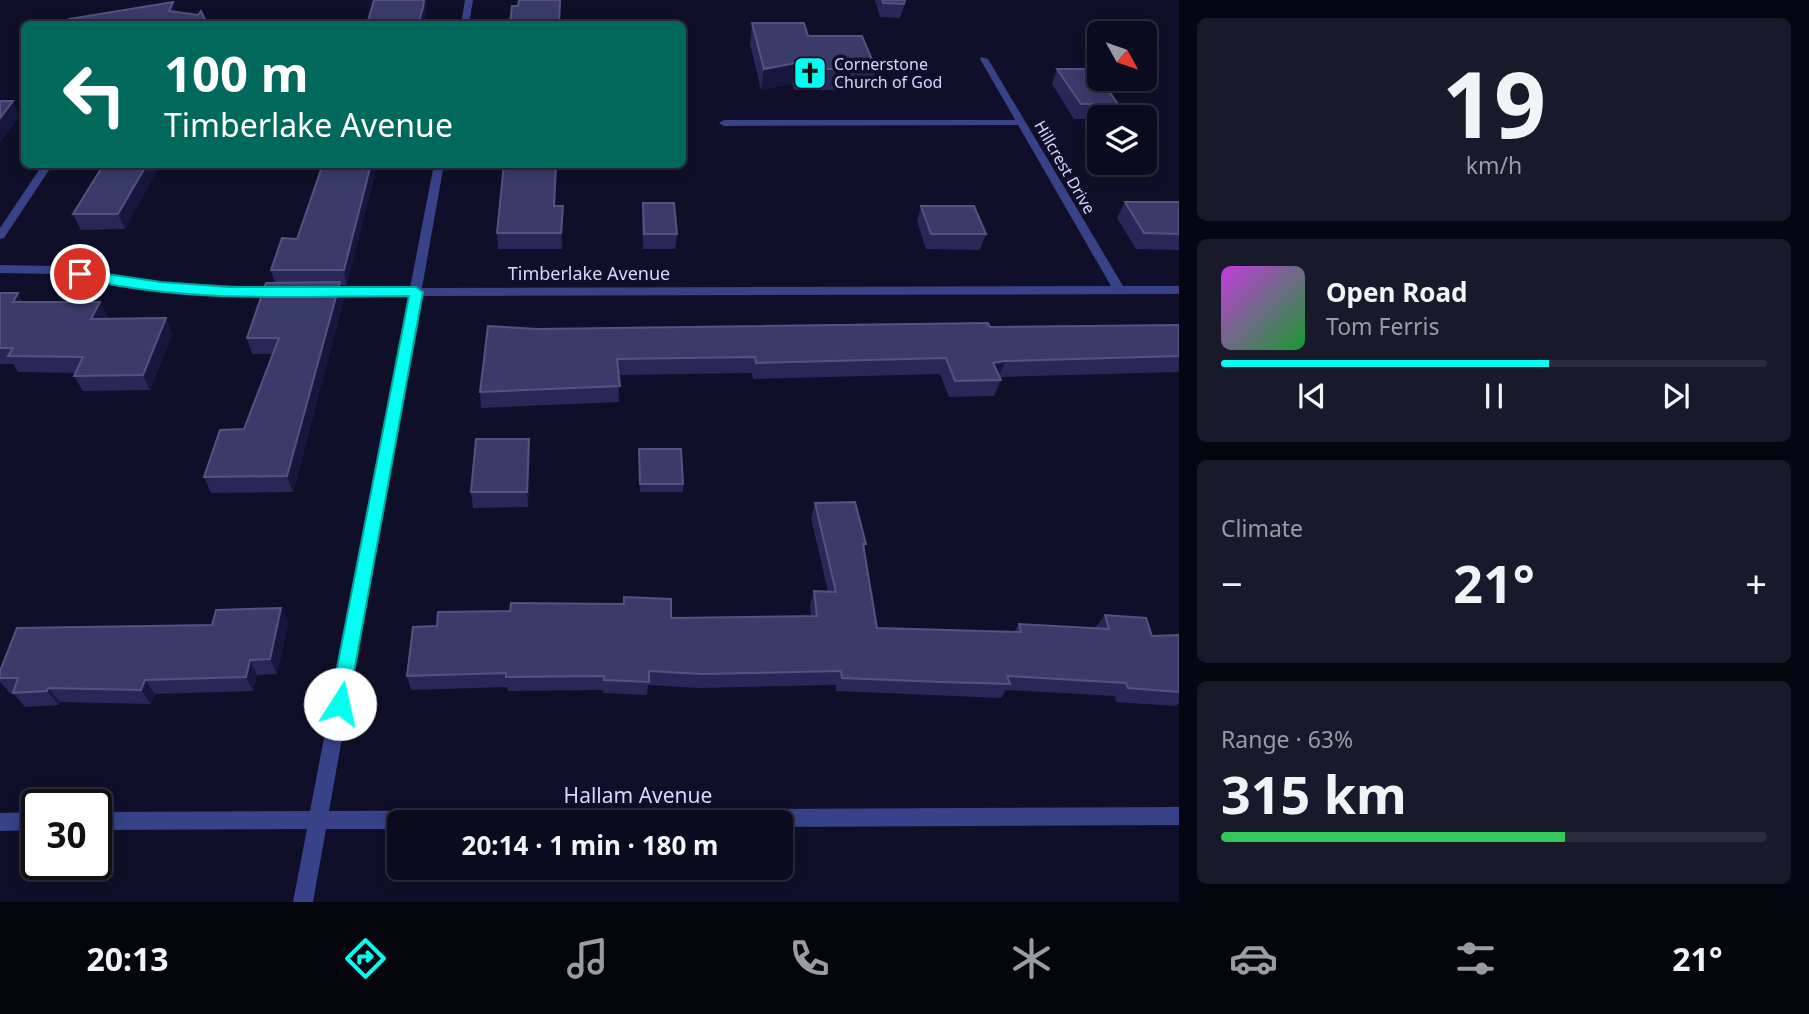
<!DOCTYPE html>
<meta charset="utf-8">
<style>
:root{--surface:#0b0b1f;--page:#19192c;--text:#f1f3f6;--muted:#9a9ba4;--line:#2b2b3d;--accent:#02fff1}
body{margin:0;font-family:"Noto Sans",sans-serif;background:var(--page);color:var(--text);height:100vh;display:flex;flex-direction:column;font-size:26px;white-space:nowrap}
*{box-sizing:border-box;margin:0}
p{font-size:23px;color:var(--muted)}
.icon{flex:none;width:38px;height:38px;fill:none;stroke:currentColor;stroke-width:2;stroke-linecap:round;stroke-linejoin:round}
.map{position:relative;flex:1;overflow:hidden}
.drawer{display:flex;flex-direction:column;gap:18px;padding:18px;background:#060611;width:630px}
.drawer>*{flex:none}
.banner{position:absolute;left:21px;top:21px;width:665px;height:147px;border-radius:10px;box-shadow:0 4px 18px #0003,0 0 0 2px var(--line);background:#00695c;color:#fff;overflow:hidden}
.needle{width:46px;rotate:130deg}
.tools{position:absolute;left:1087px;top:21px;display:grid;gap:14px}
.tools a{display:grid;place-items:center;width:70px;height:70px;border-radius:10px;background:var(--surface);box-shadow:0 4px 18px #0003,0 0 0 2px var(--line);font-size:35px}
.speed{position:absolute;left:21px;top:789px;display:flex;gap:14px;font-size:35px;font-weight:700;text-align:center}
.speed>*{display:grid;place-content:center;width:91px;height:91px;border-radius:50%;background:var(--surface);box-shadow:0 4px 18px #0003,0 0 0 2px var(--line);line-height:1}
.speed .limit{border:4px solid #111;border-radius:10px;background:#fff;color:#111}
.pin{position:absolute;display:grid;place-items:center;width:60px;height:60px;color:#fff;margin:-30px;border:4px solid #fff;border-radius:50%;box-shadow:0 2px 7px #0007}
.me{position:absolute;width:77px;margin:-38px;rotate:10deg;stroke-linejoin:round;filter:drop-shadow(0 0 5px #0008)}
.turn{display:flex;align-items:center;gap:24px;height:147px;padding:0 28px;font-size:32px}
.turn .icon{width:91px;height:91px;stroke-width:2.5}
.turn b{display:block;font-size:49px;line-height:60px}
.big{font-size:52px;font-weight:700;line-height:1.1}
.drawer .card{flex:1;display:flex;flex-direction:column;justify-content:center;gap:10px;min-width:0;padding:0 24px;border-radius:10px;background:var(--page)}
.drawer .dial{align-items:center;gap:0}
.dial b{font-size:91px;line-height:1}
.song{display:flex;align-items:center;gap:21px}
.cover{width:84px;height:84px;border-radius:10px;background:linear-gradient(135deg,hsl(290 70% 55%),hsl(130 70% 35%))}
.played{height:7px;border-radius:4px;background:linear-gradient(90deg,var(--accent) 60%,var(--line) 60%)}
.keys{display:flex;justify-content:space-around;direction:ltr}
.heat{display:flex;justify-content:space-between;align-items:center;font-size:38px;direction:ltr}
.charge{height:10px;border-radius:5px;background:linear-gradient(90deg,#34c759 63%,var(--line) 0)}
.trip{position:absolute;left:387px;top:810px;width:406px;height:70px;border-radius:10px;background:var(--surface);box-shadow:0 4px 18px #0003,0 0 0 2px var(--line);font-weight:700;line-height:70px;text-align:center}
.tab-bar{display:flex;height:112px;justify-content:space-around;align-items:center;background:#04040c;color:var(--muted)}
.tab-bar .icon{width:49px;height:49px}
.tab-bar .on{color:var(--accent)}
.tab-bar b{font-size:32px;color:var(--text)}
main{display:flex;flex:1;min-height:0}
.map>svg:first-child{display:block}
</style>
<main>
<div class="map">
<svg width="1179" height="902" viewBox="0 0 1179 902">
<rect width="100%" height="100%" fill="#0f0f29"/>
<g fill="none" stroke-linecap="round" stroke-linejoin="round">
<!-- service -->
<path fill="#384289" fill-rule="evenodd" d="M1021,120L1024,121V125L724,126L719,123L724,120Z"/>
<!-- minor -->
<g fill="#384289" fill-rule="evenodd">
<path d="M465,0H473L469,24H461Z"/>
<path d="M981,57L988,59L1123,286H1179V294L421,296L329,811L1179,807V825L780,827V822H399V829H326L313,902H293L307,829L96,830V812L310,811L409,296H323L317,292L323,288H410L434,164H444L422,288L1111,286L980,59Z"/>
<path d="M43,164H53L4,238L0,239V228Z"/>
<path d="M0,265L54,266L161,282L282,288L288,292L282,296L161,290L54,274L0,273Z"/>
<path d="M37,812V830L0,831V813Z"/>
</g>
</g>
<!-- wall -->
<g fill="#292757">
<path d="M875,0H906L900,18L880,17Z"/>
<path d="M752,23L808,36L876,69L871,90H794L792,84L761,90L750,44Z"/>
<path d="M1057,69L1118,104L1112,117H1099V119H1074L1052,84Z"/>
<path d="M104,164L125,229L81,230L73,214Z"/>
<path d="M323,164L347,285H341L344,298L293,492L211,493L204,477L244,429L273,354H252L247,338L275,283L271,270L297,239Z"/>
<path d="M504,164H557L555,206L563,221L562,249H498L497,233Z"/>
<path d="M1125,202H1179V250L1136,249L1117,218Z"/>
<path d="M643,203L677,234L675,249H643L642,219Z"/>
<path d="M921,206L986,234L980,250L926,249L917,221Z"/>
<path d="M0,293L23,302H100L108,318L107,319L166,318L172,334L150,390L83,391L74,376L76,373L18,372L13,364H0Z"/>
<path d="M1179,325V372L999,377L1001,380L994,396L949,397L940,374L753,379L752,373L618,375L619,402L481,408L480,392L537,329Z"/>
<path d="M639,449L683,484V492H640Z"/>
<path d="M530,455L528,507L473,508L471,492Z"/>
<path d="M815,503L866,544L864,550L877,628L1014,632L1019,624L1095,628L1105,615L1152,636L1179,635V703L1176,706L1116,702L1115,696L1006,690L1001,698L836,691V685L699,688L648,685L647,695L603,693V690L508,691L507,687L411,690L407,676L671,618L811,616L810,605L814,591L828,592L811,518Z"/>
<path d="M281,608L288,623L277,674L257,675L253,691L155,694L151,704L60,702L59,705L25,707L13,693H10L0,682V671L212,625Z"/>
</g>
<!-- shaded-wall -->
<g fill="#17163d">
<path d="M424,0H427L425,22L424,24H418Z"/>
<path d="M560,0H562L560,24H559Z"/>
<path d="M173,2L178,16L169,11Z"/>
<path d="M796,63L792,84L761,90L764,69Z"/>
<path d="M13,101L20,116L0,143V118Z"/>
<path d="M147,164H161L125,229L118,214Z"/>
<path d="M371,164H378L347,285L344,270Z"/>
<path d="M556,164H557L554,221V206Z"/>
<path d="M563,206V221L562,249L561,233Z"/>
<path d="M340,282L344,298L293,492L287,476Z"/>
<path d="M18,293L27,309L13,302Z"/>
<path d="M100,302L108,318L98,335L91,319Z"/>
<path d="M166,318L172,334L150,390L143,375Z"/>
<path d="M1005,361L999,377L993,363Z"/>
<path d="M529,439L530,455L528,507L527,492Z"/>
<path d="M281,608L288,623L277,674L270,659Z"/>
<path d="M250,660L257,675L253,691L246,677Z"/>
<path d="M145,680L155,694L151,704L141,690Z"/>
<path d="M48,688L60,702L59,705L47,691Z"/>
</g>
<!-- building -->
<g fill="#3c3a69" stroke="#545380" stroke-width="2">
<path d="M374,0H424L423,8L418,24H367Z"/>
<path d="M519,0H560L559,24H510L512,6H518Z"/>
<path d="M882,0H905L904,4L883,3Z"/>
<path d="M173,2L169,11L198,15L201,11L207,24H69V19Z"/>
<path d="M752,23H804L808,36H862L876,69H798L796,63L764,69Z"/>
<path d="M1057,69H1093L1118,104H1081Z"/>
<path d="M0,101H13L0,118Z"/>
<path d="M104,164H147L118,214H73Z"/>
<path d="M323,164H371L344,270H271L282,238L297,239Z"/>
<path d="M504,164H556L554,206H563L561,233H497Z"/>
<path d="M1125,202H1179V234L1144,233Z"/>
<path d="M643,203H674L677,234H644Z"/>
<path d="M921,206H974L986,234H931Z"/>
<path d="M340,282L287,476L204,477L220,430L244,429L279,338H247L266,283Z"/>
<path d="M0,293H18L13,302H100L91,319L166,318L143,375L74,376L83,357L8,356L13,348H0Z"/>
<path d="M988,323L990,327L1179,325V356L1005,361L993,363L1001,380L955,381L946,358L756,363L755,357L617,359L620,386L480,392L488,326L537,329Z"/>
<path d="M476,439H529L527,492H471Z"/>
<path d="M639,449H681L683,484H640Z"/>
<path d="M855,502L866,544H863L877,628L1021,632L1019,624L1109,629L1105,615L1146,618L1152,636L1179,635V692L1128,688L1126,683L1007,676L1010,684L942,682L842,678L841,671L702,674L649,671V682L604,680V676L506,677V673L407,676L413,627L437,626L438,612L510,611L511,603L624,604V597L671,599V618L817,616L814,591L836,592L815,503Z"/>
<path d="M281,608L270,659L250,660L246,677L145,680L141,690L48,688L47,691L13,693L18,678H0V671L17,628L212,625L216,610Z"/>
</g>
<!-- route -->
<path fill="#02fff1" stroke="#01a69d" stroke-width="2" d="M80,270L161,282L230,287H416L423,292L347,711L340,713L333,711L330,704L409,296C299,296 184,304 76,277V271Z"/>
<!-- icons -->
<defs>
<symbol id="church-square" viewBox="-11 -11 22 22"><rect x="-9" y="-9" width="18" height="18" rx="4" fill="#02fff1" stroke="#0f0f29"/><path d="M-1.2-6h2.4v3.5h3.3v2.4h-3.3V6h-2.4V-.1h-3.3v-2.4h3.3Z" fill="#111"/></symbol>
</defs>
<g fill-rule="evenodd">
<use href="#church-square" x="791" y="54" width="38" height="38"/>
</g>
<g text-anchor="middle" stroke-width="7" stroke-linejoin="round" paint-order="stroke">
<!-- far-poi labels -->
<g font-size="16" fill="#d6d8ff" stroke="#0f0f29" text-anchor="start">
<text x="834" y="70">Cornerstone<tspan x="834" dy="18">Church of God</tspan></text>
</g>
<!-- far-street labels -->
<g font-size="16" fill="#d6d8ff" stroke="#0f0f29">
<text transform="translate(1065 167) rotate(60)" y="6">Hillcrest Drive</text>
</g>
<!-- street labels -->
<g font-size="18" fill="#d6d8ff" stroke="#0f0f29">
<text x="589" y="280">Timberlake Avenue</text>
</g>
<!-- near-street labels -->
<g font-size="21" fill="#d6d8ff" stroke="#0f0f29">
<text x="638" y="803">Hallam Avenue</text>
</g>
</g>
</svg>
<div class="tools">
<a><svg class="needle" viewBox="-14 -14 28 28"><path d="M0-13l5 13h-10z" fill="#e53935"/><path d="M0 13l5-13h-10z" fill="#9a9ba4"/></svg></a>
<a><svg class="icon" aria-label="layers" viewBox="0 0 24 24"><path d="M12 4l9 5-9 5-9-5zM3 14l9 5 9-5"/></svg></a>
</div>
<div class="speed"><div class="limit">30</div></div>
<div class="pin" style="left:80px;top:274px;background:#d93025"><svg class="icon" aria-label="arrive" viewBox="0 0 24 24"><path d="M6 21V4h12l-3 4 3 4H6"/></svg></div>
<svg class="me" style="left:340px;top:704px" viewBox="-20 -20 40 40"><circle r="19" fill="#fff"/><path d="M0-13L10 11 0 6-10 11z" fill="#02fff1"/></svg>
<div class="trip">20:14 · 1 min · 180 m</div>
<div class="banner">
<div class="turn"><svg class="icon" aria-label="left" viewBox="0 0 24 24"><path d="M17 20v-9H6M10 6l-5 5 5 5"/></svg><div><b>100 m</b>Timberlake Avenue</div></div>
</div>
</div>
<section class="drawer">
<div class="card dial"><b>19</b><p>km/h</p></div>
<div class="card">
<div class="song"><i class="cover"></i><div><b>Open Road</b><p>Tom Ferris</p></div></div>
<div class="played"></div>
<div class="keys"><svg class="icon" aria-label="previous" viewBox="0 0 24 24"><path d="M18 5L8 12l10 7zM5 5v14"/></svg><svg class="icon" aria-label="pause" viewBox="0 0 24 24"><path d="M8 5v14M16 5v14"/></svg><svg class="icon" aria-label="next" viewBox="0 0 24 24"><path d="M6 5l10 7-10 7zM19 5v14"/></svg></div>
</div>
<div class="card"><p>Climate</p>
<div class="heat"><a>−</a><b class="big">21°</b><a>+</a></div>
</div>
<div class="card"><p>Range · 63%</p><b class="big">315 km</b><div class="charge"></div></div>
</section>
</main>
<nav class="tab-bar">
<b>20:13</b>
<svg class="icon on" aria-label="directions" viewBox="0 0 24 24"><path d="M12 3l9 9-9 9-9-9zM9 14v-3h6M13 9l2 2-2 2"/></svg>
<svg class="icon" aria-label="music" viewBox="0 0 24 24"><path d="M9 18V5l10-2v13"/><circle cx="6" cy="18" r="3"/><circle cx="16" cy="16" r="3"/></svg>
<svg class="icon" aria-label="phone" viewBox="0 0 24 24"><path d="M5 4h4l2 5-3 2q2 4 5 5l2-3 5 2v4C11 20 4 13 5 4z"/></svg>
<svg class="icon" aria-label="climate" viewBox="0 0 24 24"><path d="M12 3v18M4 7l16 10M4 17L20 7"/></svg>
<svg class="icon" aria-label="car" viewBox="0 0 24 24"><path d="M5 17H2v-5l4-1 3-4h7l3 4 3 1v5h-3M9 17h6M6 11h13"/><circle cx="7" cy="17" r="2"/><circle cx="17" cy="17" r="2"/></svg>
<svg class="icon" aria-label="filters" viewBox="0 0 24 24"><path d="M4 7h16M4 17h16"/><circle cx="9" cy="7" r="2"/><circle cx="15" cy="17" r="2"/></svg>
<b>21°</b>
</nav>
